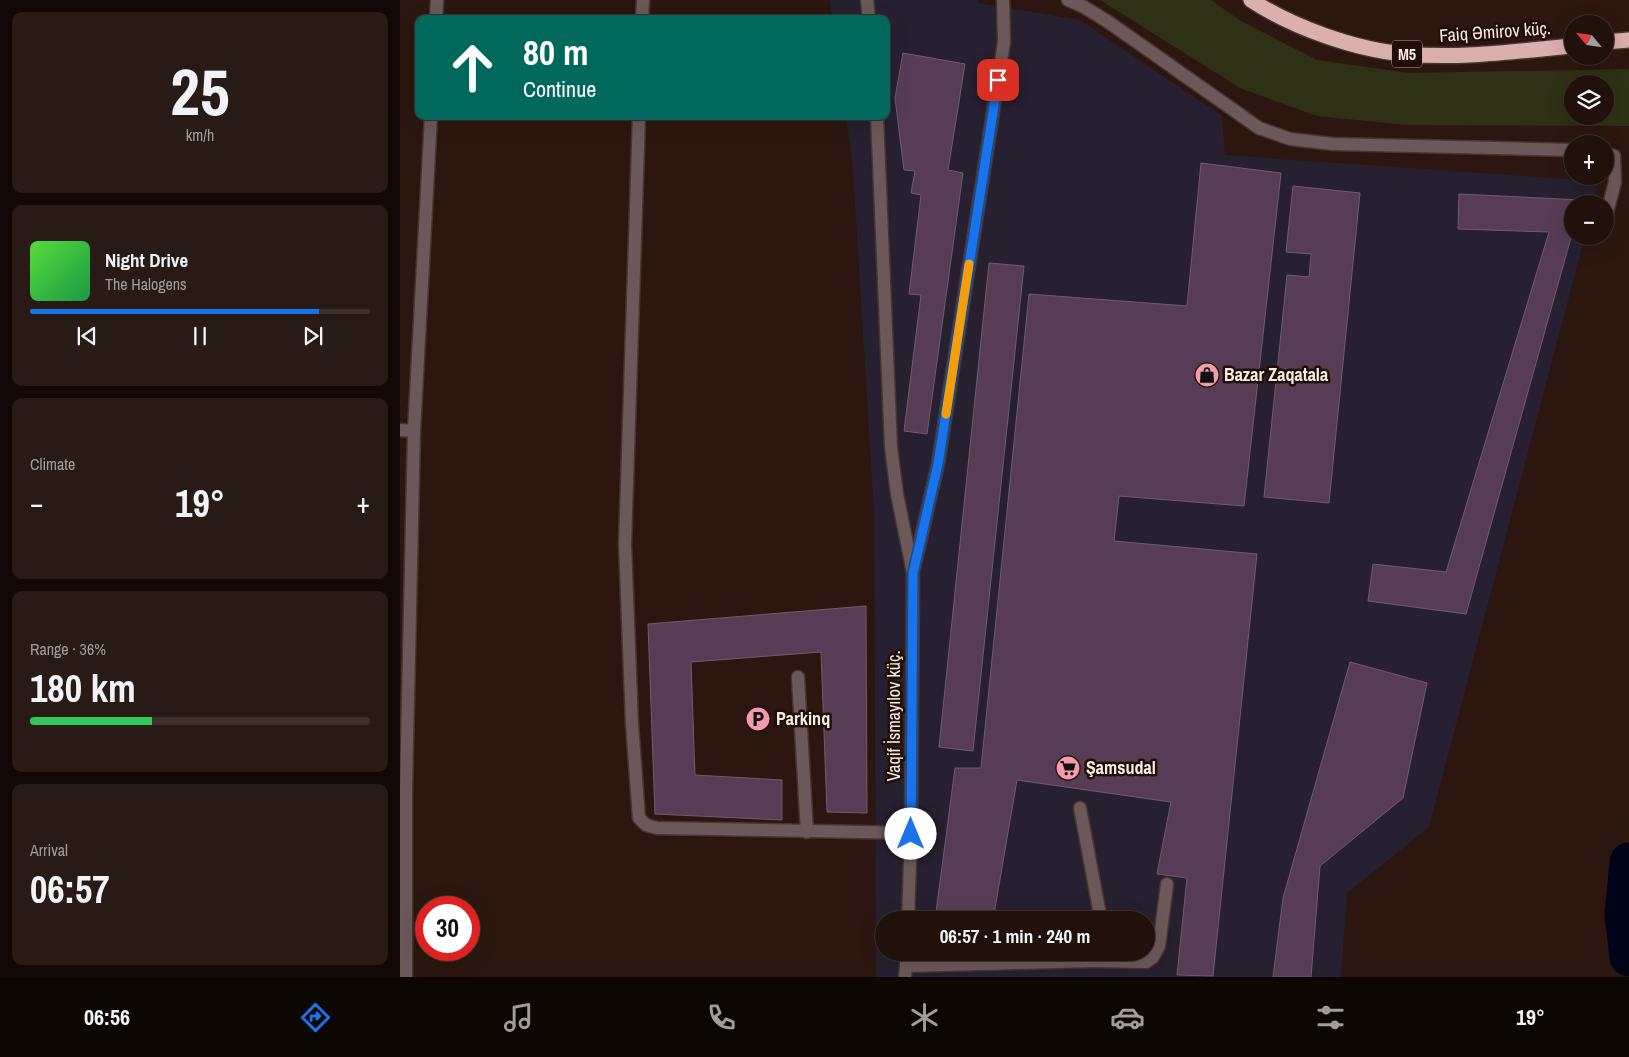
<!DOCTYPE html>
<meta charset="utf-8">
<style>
:root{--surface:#20110b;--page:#281a14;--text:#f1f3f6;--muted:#a29d9d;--line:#3d312c;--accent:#1a73e8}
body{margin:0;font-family:"Archivo Narrow",sans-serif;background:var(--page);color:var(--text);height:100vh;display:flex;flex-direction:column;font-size:19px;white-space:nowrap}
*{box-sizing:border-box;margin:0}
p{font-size:16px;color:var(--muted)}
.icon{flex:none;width:28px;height:28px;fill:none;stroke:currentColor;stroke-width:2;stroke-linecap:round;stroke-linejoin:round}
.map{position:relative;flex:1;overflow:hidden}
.panel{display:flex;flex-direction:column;gap:12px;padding:12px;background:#120906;width:400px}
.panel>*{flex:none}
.banner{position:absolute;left:15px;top:15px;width:475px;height:105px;border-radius:10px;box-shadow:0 5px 20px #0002,0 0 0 1px var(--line);background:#00695c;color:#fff;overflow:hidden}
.needle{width:32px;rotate:299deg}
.buttons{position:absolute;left:1164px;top:15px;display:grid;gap:10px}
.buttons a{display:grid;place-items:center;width:50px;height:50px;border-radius:50%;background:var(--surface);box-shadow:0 5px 20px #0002,0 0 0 1px var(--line);font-size:25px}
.speed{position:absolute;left:15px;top:896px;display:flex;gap:10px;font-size:25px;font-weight:700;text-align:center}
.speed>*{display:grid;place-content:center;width:65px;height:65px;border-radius:50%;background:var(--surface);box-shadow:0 5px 20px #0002,0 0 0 1px var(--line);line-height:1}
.speed .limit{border:8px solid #d22;background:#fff;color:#111}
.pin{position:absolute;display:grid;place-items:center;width:42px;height:42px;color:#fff;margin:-21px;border-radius:10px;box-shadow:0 2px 8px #0006}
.me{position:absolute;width:55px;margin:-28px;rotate:0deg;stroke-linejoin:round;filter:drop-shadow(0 0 4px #0008)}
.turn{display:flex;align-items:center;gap:18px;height:105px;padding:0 25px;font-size:22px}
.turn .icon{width:65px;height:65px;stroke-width:2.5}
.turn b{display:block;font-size:35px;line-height:42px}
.big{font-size:38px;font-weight:700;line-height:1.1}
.panel .card{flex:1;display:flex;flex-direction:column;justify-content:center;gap:8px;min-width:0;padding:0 18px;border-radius:10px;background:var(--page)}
.panel .dial{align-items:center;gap:0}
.dial b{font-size:65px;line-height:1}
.song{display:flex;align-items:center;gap:15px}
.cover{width:60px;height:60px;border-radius:8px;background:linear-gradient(135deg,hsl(110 70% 55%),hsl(140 70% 35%))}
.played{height:5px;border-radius:2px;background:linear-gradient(90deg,var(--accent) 85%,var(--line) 85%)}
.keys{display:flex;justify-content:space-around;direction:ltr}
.heat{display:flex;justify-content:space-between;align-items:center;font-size:28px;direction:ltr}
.charge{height:8px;border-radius:4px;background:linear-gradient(90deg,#34c759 36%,var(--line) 0)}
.trip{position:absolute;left:475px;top:911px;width:280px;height:50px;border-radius:25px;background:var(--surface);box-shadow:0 5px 20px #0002,0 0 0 1px var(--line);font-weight:700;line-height:50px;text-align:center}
.dock{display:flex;height:80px;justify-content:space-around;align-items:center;background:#0d0704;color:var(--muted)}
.dock .icon{width:35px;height:35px}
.dock .current{color:var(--accent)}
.dock b{font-size:22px;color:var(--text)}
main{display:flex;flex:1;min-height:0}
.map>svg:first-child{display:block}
</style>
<main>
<section class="panel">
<div class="card dial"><b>25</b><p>km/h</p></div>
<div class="card">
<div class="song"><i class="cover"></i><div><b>Night Drive</b><p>The Halogens</p></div></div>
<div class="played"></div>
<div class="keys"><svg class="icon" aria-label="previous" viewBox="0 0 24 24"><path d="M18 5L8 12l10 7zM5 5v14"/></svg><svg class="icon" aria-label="pause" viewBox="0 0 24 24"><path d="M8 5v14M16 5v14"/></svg><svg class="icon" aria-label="next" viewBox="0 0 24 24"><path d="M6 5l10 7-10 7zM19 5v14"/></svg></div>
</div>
<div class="card"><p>Climate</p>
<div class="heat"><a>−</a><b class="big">19°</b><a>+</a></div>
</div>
<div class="card"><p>Range · 36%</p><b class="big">180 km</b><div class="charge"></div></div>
<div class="card"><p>Arrival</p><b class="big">06:57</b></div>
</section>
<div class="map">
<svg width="1229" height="977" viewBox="0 0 1229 977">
<rect width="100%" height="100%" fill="#2b170f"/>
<!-- commercial -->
<path fill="#272030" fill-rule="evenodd" d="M430,0H577L578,3L680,20L822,116L825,155L1199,181L1193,204H1172V236H1185L1029,827L947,893L941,977H476L474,513L453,169L446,116H486V19H432ZM484,920H746V952H484Z"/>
<!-- green -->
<path fill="#2f3116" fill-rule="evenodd" d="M700,0H811L841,21L917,60L1009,73L1229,69V126L1006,125L917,116L840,88ZM1172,84H1205V116H1172Z"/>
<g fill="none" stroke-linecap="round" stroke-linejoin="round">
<!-- river -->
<path stroke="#000417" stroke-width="39" d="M1229,862L1224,915L1229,957"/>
</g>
<!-- building -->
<g fill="#563d55" stroke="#6f5d6e">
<path d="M503,53L565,64L548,170L563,173L527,434L504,431L521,295L509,294L521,195L511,193L515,171L504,170L495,98Z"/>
<path d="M801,163L881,173L844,506L719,496L714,541L857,554L813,976L777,975L787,878L757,874L771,802L617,780L593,920H535L555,768H581L629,294L787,306Z"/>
<path d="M893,186L960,193L929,503L864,497L887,275L909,277L911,254L886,252Z"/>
<path d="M1059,194L1182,200L1181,204H1172V234L1066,614L968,601L973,564L1046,572L1149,232L1058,229Z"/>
<path d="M589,263L624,266L573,751L539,747Z"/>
<path d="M466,606L467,813L427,812L421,652L291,662L295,775L382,780V820L255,814L248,624Z"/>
<path d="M950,662L1027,683L1003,798L920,866L911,977H873L883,898Z"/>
</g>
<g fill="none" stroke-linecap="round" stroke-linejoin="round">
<defs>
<g id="minor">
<path d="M467,0L469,19"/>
<path d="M668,0L684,7L707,21L859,128L890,139L933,144L1172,150"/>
<path d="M36,19L37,0"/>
<path d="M242,19L243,0"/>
<path d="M239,116L225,544L232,724L239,818L246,825L257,828L511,833"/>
<path d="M477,116L491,447L497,494L513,573L511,833L508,920"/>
<path d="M1205,153L1214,156L1215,182L1205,220"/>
<path d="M0,430L14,431"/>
<path d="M514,568L538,464L604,42L603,0"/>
<path d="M398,677L407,832"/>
<path d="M680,808L701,920"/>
<path d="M693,961L746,962L753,957L759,946L767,884"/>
<path d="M506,966L693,961L696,952"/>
<path d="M6,977V789L14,431L31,116"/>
<path d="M505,977L507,952"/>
</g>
<g id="highway">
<path d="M851,0C892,27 956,50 1005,54C1061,59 1117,51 1172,46"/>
<path d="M1205,42L1229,40"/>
</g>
</defs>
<!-- minor casing -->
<use href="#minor" stroke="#48352d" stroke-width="15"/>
<!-- highway casing -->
<use href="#highway" stroke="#48352d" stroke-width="18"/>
<!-- minor -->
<use href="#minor" stroke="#6b5959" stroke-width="12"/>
<!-- highway -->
<use href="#highway" stroke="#daafaf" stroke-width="15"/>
</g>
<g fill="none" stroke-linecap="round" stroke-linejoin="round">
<defs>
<path id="route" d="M511,834L513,573L538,464L598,80"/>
</defs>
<!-- route casing -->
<use href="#route" stroke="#114b97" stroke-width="12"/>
<!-- route -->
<use href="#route" stroke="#1a73e8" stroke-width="9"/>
<!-- slow -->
<path stroke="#f59e0b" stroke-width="9" d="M546,414L569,264"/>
</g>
<!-- icons -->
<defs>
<symbol id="shop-disc" viewBox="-11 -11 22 22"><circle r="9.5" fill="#f39aab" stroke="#210e07"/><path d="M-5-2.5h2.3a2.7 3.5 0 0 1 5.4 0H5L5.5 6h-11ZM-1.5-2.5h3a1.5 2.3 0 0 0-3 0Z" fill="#111"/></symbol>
<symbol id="parking-disc" viewBox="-11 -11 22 22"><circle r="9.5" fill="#f39aab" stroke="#210e07"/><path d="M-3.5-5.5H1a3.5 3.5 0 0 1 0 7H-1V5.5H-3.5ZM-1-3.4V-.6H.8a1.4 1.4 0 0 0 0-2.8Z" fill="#111"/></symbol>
<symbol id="supermarket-disc" viewBox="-11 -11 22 22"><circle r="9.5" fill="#f39aab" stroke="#210e07"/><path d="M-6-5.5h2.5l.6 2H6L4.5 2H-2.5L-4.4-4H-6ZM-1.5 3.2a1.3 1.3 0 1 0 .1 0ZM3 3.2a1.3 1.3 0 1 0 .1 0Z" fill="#111"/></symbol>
</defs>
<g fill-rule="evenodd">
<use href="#shop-disc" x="793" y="361" width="28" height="28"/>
<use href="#parking-disc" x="344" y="705" width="28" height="28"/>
<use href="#supermarket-disc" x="654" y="754" width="28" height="28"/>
</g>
<g text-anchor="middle" stroke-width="5" stroke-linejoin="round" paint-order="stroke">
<!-- shield labels -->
<rect fill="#210e07" stroke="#b8a9a2" stroke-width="1" x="992" y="40.5" width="30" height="27" rx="4"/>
<g font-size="16" font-weight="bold" fill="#f9ebe5">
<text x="1007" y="60">M5</text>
</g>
<!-- street labels -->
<g font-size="18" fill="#f9ebe5" stroke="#210e07">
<text transform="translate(1095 32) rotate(-4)" y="6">Faiq Əmirov küç.</text>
<text transform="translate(494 716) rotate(-90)" y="6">Vaqif İsmayılov küç.</text>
</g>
<!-- poi labels -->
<g font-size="18" font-weight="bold" fill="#f9ebe5" stroke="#210e07" text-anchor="start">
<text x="824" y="381">Bazar Zaqatala</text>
<text x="376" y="725">Parkinq</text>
<text x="686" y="774">Şamsudal</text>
</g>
</g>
</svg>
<div class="buttons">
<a><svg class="needle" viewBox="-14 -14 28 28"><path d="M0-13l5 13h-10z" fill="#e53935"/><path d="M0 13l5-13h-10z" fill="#a29d9d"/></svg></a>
<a><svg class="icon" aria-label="layers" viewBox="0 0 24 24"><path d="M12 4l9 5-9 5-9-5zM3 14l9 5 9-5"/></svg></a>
<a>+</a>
<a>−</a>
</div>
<div class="speed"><div class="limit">30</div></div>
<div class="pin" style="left:598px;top:80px;background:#d93025"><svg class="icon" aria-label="arrive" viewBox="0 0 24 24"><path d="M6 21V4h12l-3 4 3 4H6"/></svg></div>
<svg class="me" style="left:511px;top:834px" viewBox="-20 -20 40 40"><circle r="19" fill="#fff"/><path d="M0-13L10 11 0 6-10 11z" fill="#1a73e8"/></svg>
<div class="trip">06:57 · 1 min · 240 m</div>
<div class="banner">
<div class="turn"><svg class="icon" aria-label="ahead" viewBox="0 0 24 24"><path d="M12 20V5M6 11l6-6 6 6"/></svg><div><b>80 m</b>Continue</div></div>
</div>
</div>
</main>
<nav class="dock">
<b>06:56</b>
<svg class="icon current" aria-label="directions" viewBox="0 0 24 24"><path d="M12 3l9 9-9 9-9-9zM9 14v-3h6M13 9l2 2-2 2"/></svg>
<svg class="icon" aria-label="music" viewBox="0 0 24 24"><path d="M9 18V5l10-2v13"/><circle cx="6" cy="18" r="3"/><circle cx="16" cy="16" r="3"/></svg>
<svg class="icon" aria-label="phone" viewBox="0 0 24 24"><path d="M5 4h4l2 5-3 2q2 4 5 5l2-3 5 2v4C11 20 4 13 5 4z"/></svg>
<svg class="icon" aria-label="climate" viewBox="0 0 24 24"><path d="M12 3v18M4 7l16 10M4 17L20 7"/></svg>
<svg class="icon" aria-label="car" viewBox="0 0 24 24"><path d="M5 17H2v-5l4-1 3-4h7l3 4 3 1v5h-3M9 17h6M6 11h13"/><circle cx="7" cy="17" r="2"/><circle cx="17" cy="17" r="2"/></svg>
<svg class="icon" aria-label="filters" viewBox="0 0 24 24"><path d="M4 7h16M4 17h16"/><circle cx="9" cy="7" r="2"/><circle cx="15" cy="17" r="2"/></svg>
<b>19°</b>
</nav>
